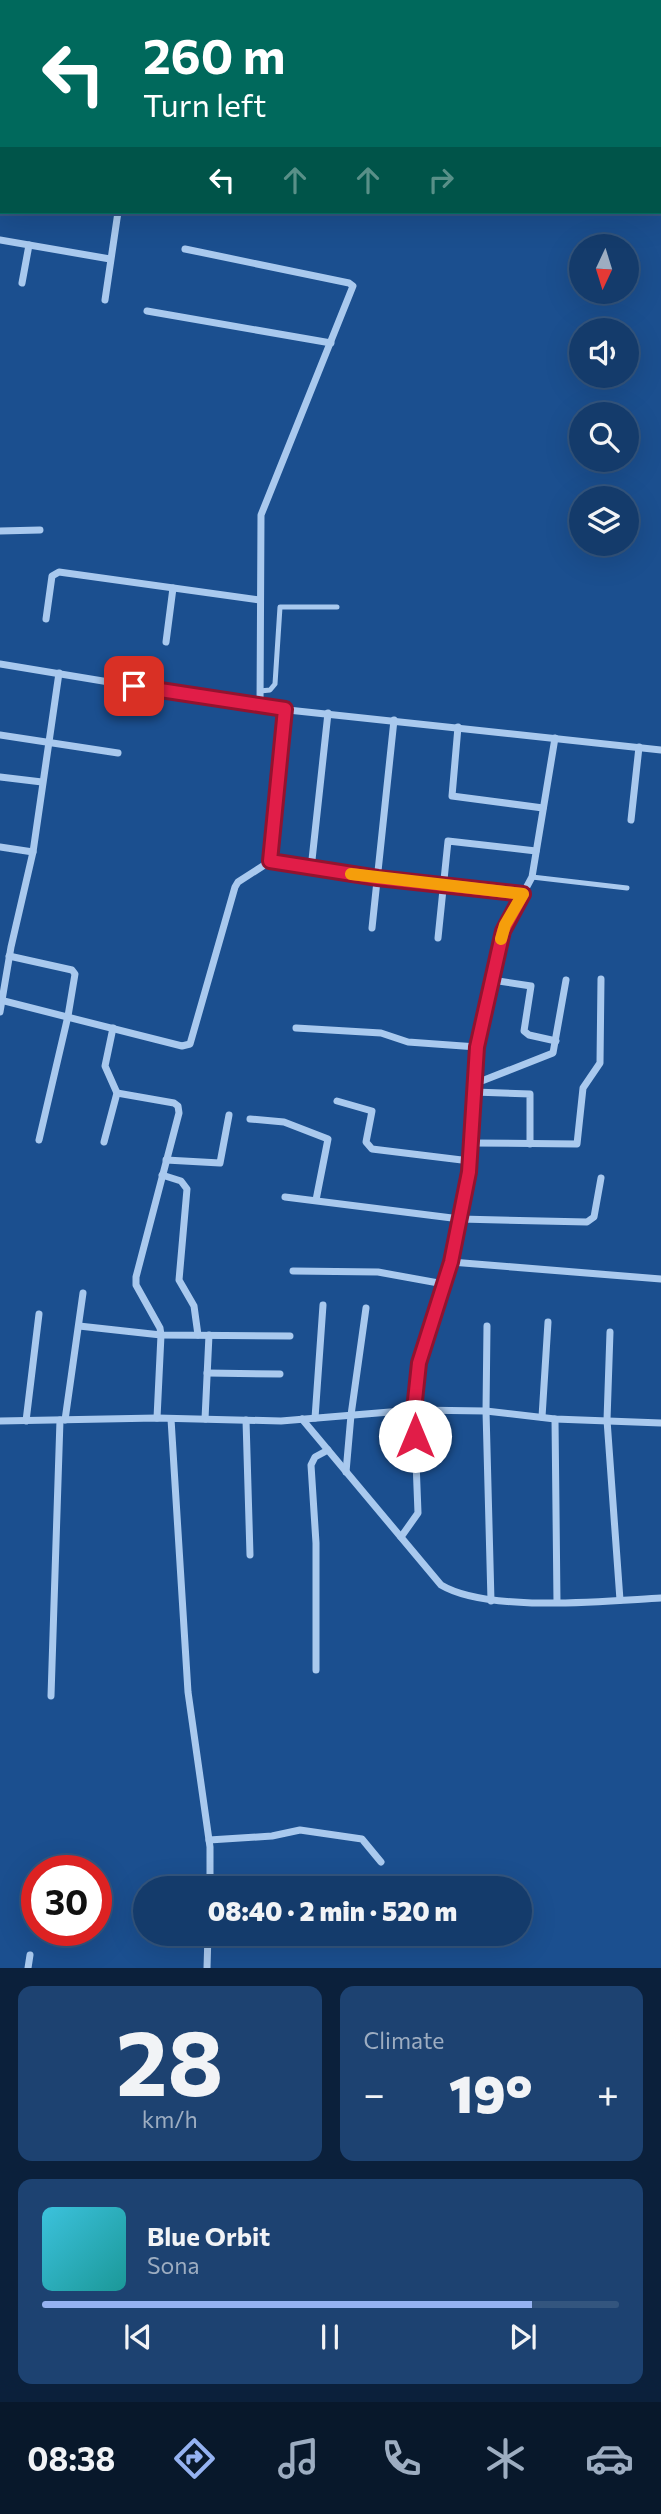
<!DOCTYPE html>
<meta charset="utf-8">
<style>
:root{--surface:#143b6b;--page:#1d4271;--text:#f1f3f6;--muted:#9dadc1;--line:#33557e;--accent:#95b2f1}
body{margin:0;font-family:Commissioner,sans-serif;background:var(--page);color:var(--text);height:100vh;display:flex;flex-direction:column;font-size:26px;white-space:nowrap}
*{box-sizing:border-box;margin:0}
p{font-size:23px;color:var(--muted)}
.icon{flex:none;width:38px;height:38px;fill:none;stroke:currentColor;stroke-width:2;stroke-linecap:round;stroke-linejoin:round}
.map{position:relative;height:1968px;overflow:hidden}
.drawer{display:flex;flex-direction:column;gap:18px;padding:18px;background:#0b203b;flex:1}
.drawer>*{flex:none}
.guide{position:absolute;left:0px;top:0px;width:662px;height:214px;box-shadow:0 7px 28px #0002,0 0 0 2px var(--line);background:#00695c;color:#fff;overflow:hidden}
.needle{width:46px;rotate:184deg}
.controls{position:absolute;left:569px;top:234px;display:grid;gap:14px}
.controls a{display:grid;place-items:center;width:70px;height:70px;border-radius:50%;background:var(--surface);box-shadow:0 7px 28px #0002,0 0 0 2px var(--line);font-size:35px}
.speed{position:absolute;left:21px;top:1855px;display:flex;gap:14px;font-size:35px;font-weight:700;text-align:center}
.speed>*{display:grid;place-content:center;width:91px;height:91px;border-radius:50%;background:var(--surface);box-shadow:0 7px 28px #0002,0 0 0 2px var(--line);line-height:1}
.speed .limit{border:10px solid #d22;background:#fff;color:#111}
.pin{position:absolute;display:grid;place-items:center;width:60px;height:60px;color:#fff;margin:-30px;border-radius:14px;box-shadow:0 4px 10px #0006}
.me{position:absolute;width:77px;margin:-38px;rotate:0deg;stroke-linejoin:round;filter:drop-shadow(0 0 5px #0008)}
.turn{display:flex;align-items:center;gap:24px;height:147px;padding:0 28px;font-size:32px}
.turn .icon{width:91px;height:91px;stroke-width:2.5}
.turn b{display:block;font-size:49px;line-height:60px}
.lanes{display:flex;align-items:center;height:66px;padding:0 28px;background:#0003;justify-content:center;gap:35px;direction:ltr}
.lanes .off{opacity:.35}
.big{font-size:52px;font-weight:800;line-height:1.1}
.drawer .tile{flex:1;display:flex;flex-direction:column;justify-content:center;gap:10px;min-width:0;padding:0 24px;border-radius:14px;background:var(--page)}
.drawer .dial{align-items:center;gap:0}
.dial b{font-size:91px;line-height:1}
.song{display:flex;align-items:center;gap:21px}
.cover{width:84px;height:84px;border-radius:10px;background:linear-gradient(135deg,hsl(190 70% 55%),hsl(180 70% 35%))}
.played{height:7px;border-radius:4px;background:linear-gradient(90deg,var(--accent) 85%,var(--line) 85%)}
.keys{display:flex;justify-content:space-around;direction:ltr}
.heat{display:flex;justify-content:space-between;align-items:center;font-size:38px;direction:ltr}
.drawer .tiles{flex:1;display:grid;gap:18px;grid-template-columns:1fr 1fr}
.tile:last-child{grid-column:span 2}
.trip{position:absolute;left:133px;top:1876px;width:399px;height:70px;border-radius:35px;background:var(--surface);box-shadow:0 7px 28px #0002,0 0 0 2px var(--line);font-weight:800;line-height:70px;text-align:center}
.tabs{display:flex;height:112px;justify-content:space-around;align-items:center;background:#08182b;color:var(--muted)}
.tabs .icon{width:49px;height:49px}
.tabs .on{color:var(--accent)}
.tabs b{font-size:32px;color:var(--text)}
.map>svg:first-child{display:block}
</style>
<div class="map">
<svg width="661" height="1968" viewBox="0 0 661 1968">
<rect width="100%" height="100%" fill="#1b4f8f"/>
<g fill="none" stroke-linecap="round" stroke-linejoin="round">
<!-- service -->
<g stroke="#a9c9ee" stroke-width="5">
<path d="M260,691L270,690L275,684L280,607H337"/>
<path d="M532,877L627,888"/>
</g>
<!-- minor -->
<g stroke="#a9c9ee" stroke-width="7">
<path d="M0,240L110,259"/>
<path d="M185,249L349,283L353,286L261,515L260,707"/>
<path d="M22,283L29,245"/>
<path d="M105,300L118,212"/>
<path d="M147,311L331,343"/>
<path d="M0,531L40,530"/>
<path d="M46,619L52,576L59,572L260,600"/>
<path d="M166,642L173,588"/>
<path d="M0,664L260,707L661,750"/>
<path d="M458,727L452,796L543,808"/>
<path d="M0,735L118,753"/>
<path d="M0,777L42,782"/>
<path d="M631,820L639,747"/>
<path d="M0,847L33,852"/>
<path d="M270,861L378,878L523,894"/>
<path d="M311,869L328,713"/>
<path d="M372,928L394,720"/>
<path d="M438,938L448,841L536,851"/>
<path d="M9,956L72,970L75,974L68,1016L39,1140"/>
<path d="M492,980L531,986L524,1031L529,1035L556,1041"/>
<path d="M0,1000L182,1046L190,1044L235,887L238,882L266,864L271,857L285,709"/>
<path d="M0,1012L11,947L33,852L59,673"/>
<path d="M296,1028L381,1033L408,1042L477,1047"/>
<path d="M474,1084L553,1053L566,980"/>
<path d="M474,1092L530,1094V1144"/>
<path d="M117,1093L174,1103L178,1106L179,1113L136,1277V1285L160,1328L161,1335L157,1418"/>
<path d="M337,1101L372,1111L366,1142L372,1149L470,1161"/>
<path d="M250,1119L284,1122L328,1139L316,1200"/>
<path d="M104,1142L117,1093L105,1066L113,1028"/>
<path d="M471,1143L577,1144L583,1088L600,1063L601,979"/>
<path d="M166,1160L220,1163L229,1115"/>
<path d="M162,1175L181,1181L187,1189L179,1280L194,1306L198,1335"/>
<path d="M285,1197L460,1219L587,1222L594,1217L601,1178"/>
<path d="M451,1262L661,1279"/>
<path d="M293,1271L378,1272L444,1284"/>
<path d="M79,1326L161,1335L290,1336"/>
<path d="M487,1326L486,1411L491,1601"/>
<path d="M610,1332L607,1420L620,1600"/>
<path d="M207,1373L280,1374"/>
<path d="M542,1417L548,1322"/>
<path d="M315,1418L323,1305"/>
<path d="M171,1419L188,1692L210,1847V1888"/>
<path d="M205,1419L209,1335"/>
<path d="M302,1419L441,1585C488,1613 605,1601 661,1598"/>
<path d="M555,1419L557,1602"/>
<path d="M65,1420L83,1293"/>
<path d="M246,1420L250,1555"/>
<path d="M0,1421L157,1418L281,1421L414,1410L486,1411L555,1419L661,1423"/>
<path d="M26,1421L39,1314"/>
<path d="M346,1472L351,1415L366,1308"/>
<path d="M401,1537L418,1513L414,1410L419,1363L451,1262L469,1172L477,1047L503,931L532,877L555,738"/>
<path d="M316,1670V1543L311,1465L315,1457L328,1450"/>
<path d="M51,1696L60,1420"/>
<path d="M209,1840L272,1836L300,1830L362,1839L381,1862"/>
<path d="M28,1968L30,1955"/>
<path d="M207,1968L208,1934"/>
</g>
</g>
<g fill="none" stroke-linecap="round" stroke-linejoin="round">
<defs>
<path id="route" d="M134,686L285,709L270,861L378,878L523,894L503,931L477,1047L469,1172L451,1262L419,1363L414,1410L415,1436"/>
</defs>
<!-- route casing -->
<use href="#route" stroke="#92132f" stroke-width="18"/>
<!-- route -->
<use href="#route" stroke="#e11d48" stroke-width="12"/>
<!-- slow -->
<path stroke="#f59e0b" stroke-width="12" d="M351,874L523,894L505,925L501,939"/>
</g>
</svg>
<div class="controls">
<a><svg class="needle" viewBox="-14 -14 28 28"><path d="M0-13l5 13h-10z" fill="#e53935"/><path d="M0 13l5-13h-10z" fill="#9dadc1"/></svg></a>
<a><svg class="icon" aria-label="sound" viewBox="0 0 24 24"><path d="M4 9h4l5-4v14l-5-4H4zM17 9q2 3 0 6"/></svg></a>
<a><svg class="icon" aria-label="search" viewBox="0 0 24 24"><circle cx="10" cy="10" r="6"/><path d="M15 15l6 6"/></svg></a>
<a><svg class="icon" aria-label="layers" viewBox="0 0 24 24"><path d="M12 4l9 5-9 5-9-5zM3 14l9 5 9-5"/></svg></a>
</div>
<div class="speed"><div class="limit">30</div></div>
<div class="pin" style="left:134px;top:686px;background:#d93025"><svg class="icon" aria-label="arrive" viewBox="0 0 24 24"><path d="M6 21V4h12l-3 4 3 4H6"/></svg></div>
<svg class="me" style="left:415px;top:1436px" viewBox="-20 -20 40 40"><circle r="19" fill="#fff"/><path d="M0-13L10 11 0 6-10 11z" fill="#e11d48"/></svg>
<div class="trip">08:40 · 2 min · 520 m</div>
<div class="guide">
<div class="turn"><svg class="icon" aria-label="left" viewBox="0 0 24 24"><path d="M17 20v-9H6M10 6l-5 5 5 5"/></svg><div><b>260 m</b>Turn left</div></div>
<div class="lanes"><svg class="icon" aria-label="left" viewBox="0 0 24 24"><path d="M17 20v-9H6M10 6l-5 5 5 5"/></svg><svg class="icon off" aria-label="ahead" viewBox="0 0 24 24"><path d="M12 20V5M6 11l6-6 6 6"/></svg><svg class="icon off" aria-label="ahead" viewBox="0 0 24 24"><path d="M12 20V5M6 11l6-6 6 6"/></svg><svg class="icon off" aria-label="right" viewBox="0 0 24 24"><path d="M7 20v-9h11M14 6l5 5-5 5"/></svg></div>
</div>
</div>
<section class="drawer">
<div class="tiles">
<div class="tile dial"><b>28</b><p>km/h</p></div>
<div class="tile"><p>Climate</p>
<div class="heat"><a>−</a><b class="big">19°</b><a>+</a></div>
</div>
<div class="tile">
<div class="song"><i class="cover"></i><div><b>Blue Orbit</b><p>Sona</p></div></div>
<div class="played"></div>
<div class="keys"><svg class="icon" aria-label="previous" viewBox="0 0 24 24"><path d="M18 5L8 12l10 7zM5 5v14"/></svg><svg class="icon" aria-label="pause" viewBox="0 0 24 24"><path d="M8 5v14M16 5v14"/></svg><svg class="icon" aria-label="next" viewBox="0 0 24 24"><path d="M6 5l10 7-10 7zM19 5v14"/></svg></div>
</div>
</div>
</section>
<nav class="tabs">
<b>08:38</b>
<svg class="icon on" aria-label="directions" viewBox="0 0 24 24"><path d="M12 3l9 9-9 9-9-9zM9 14v-3h6M13 9l2 2-2 2"/></svg>
<svg class="icon" aria-label="music" viewBox="0 0 24 24"><path d="M9 18V5l10-2v13"/><circle cx="6" cy="18" r="3"/><circle cx="16" cy="16" r="3"/></svg>
<svg class="icon" aria-label="phone" viewBox="0 0 24 24"><path d="M5 4h4l2 5-3 2q2 4 5 5l2-3 5 2v4C11 20 4 13 5 4z"/></svg>
<svg class="icon" aria-label="climate" viewBox="0 0 24 24"><path d="M12 3v18M4 7l16 10M4 17L20 7"/></svg>
<svg class="icon" aria-label="car" viewBox="0 0 24 24"><path d="M5 17H2v-5l4-1 3-4h7l3 4 3 1v5h-3M9 17h6M6 11h13"/><circle cx="7" cy="17" r="2"/><circle cx="17" cy="17" r="2"/></svg>
</nav>
